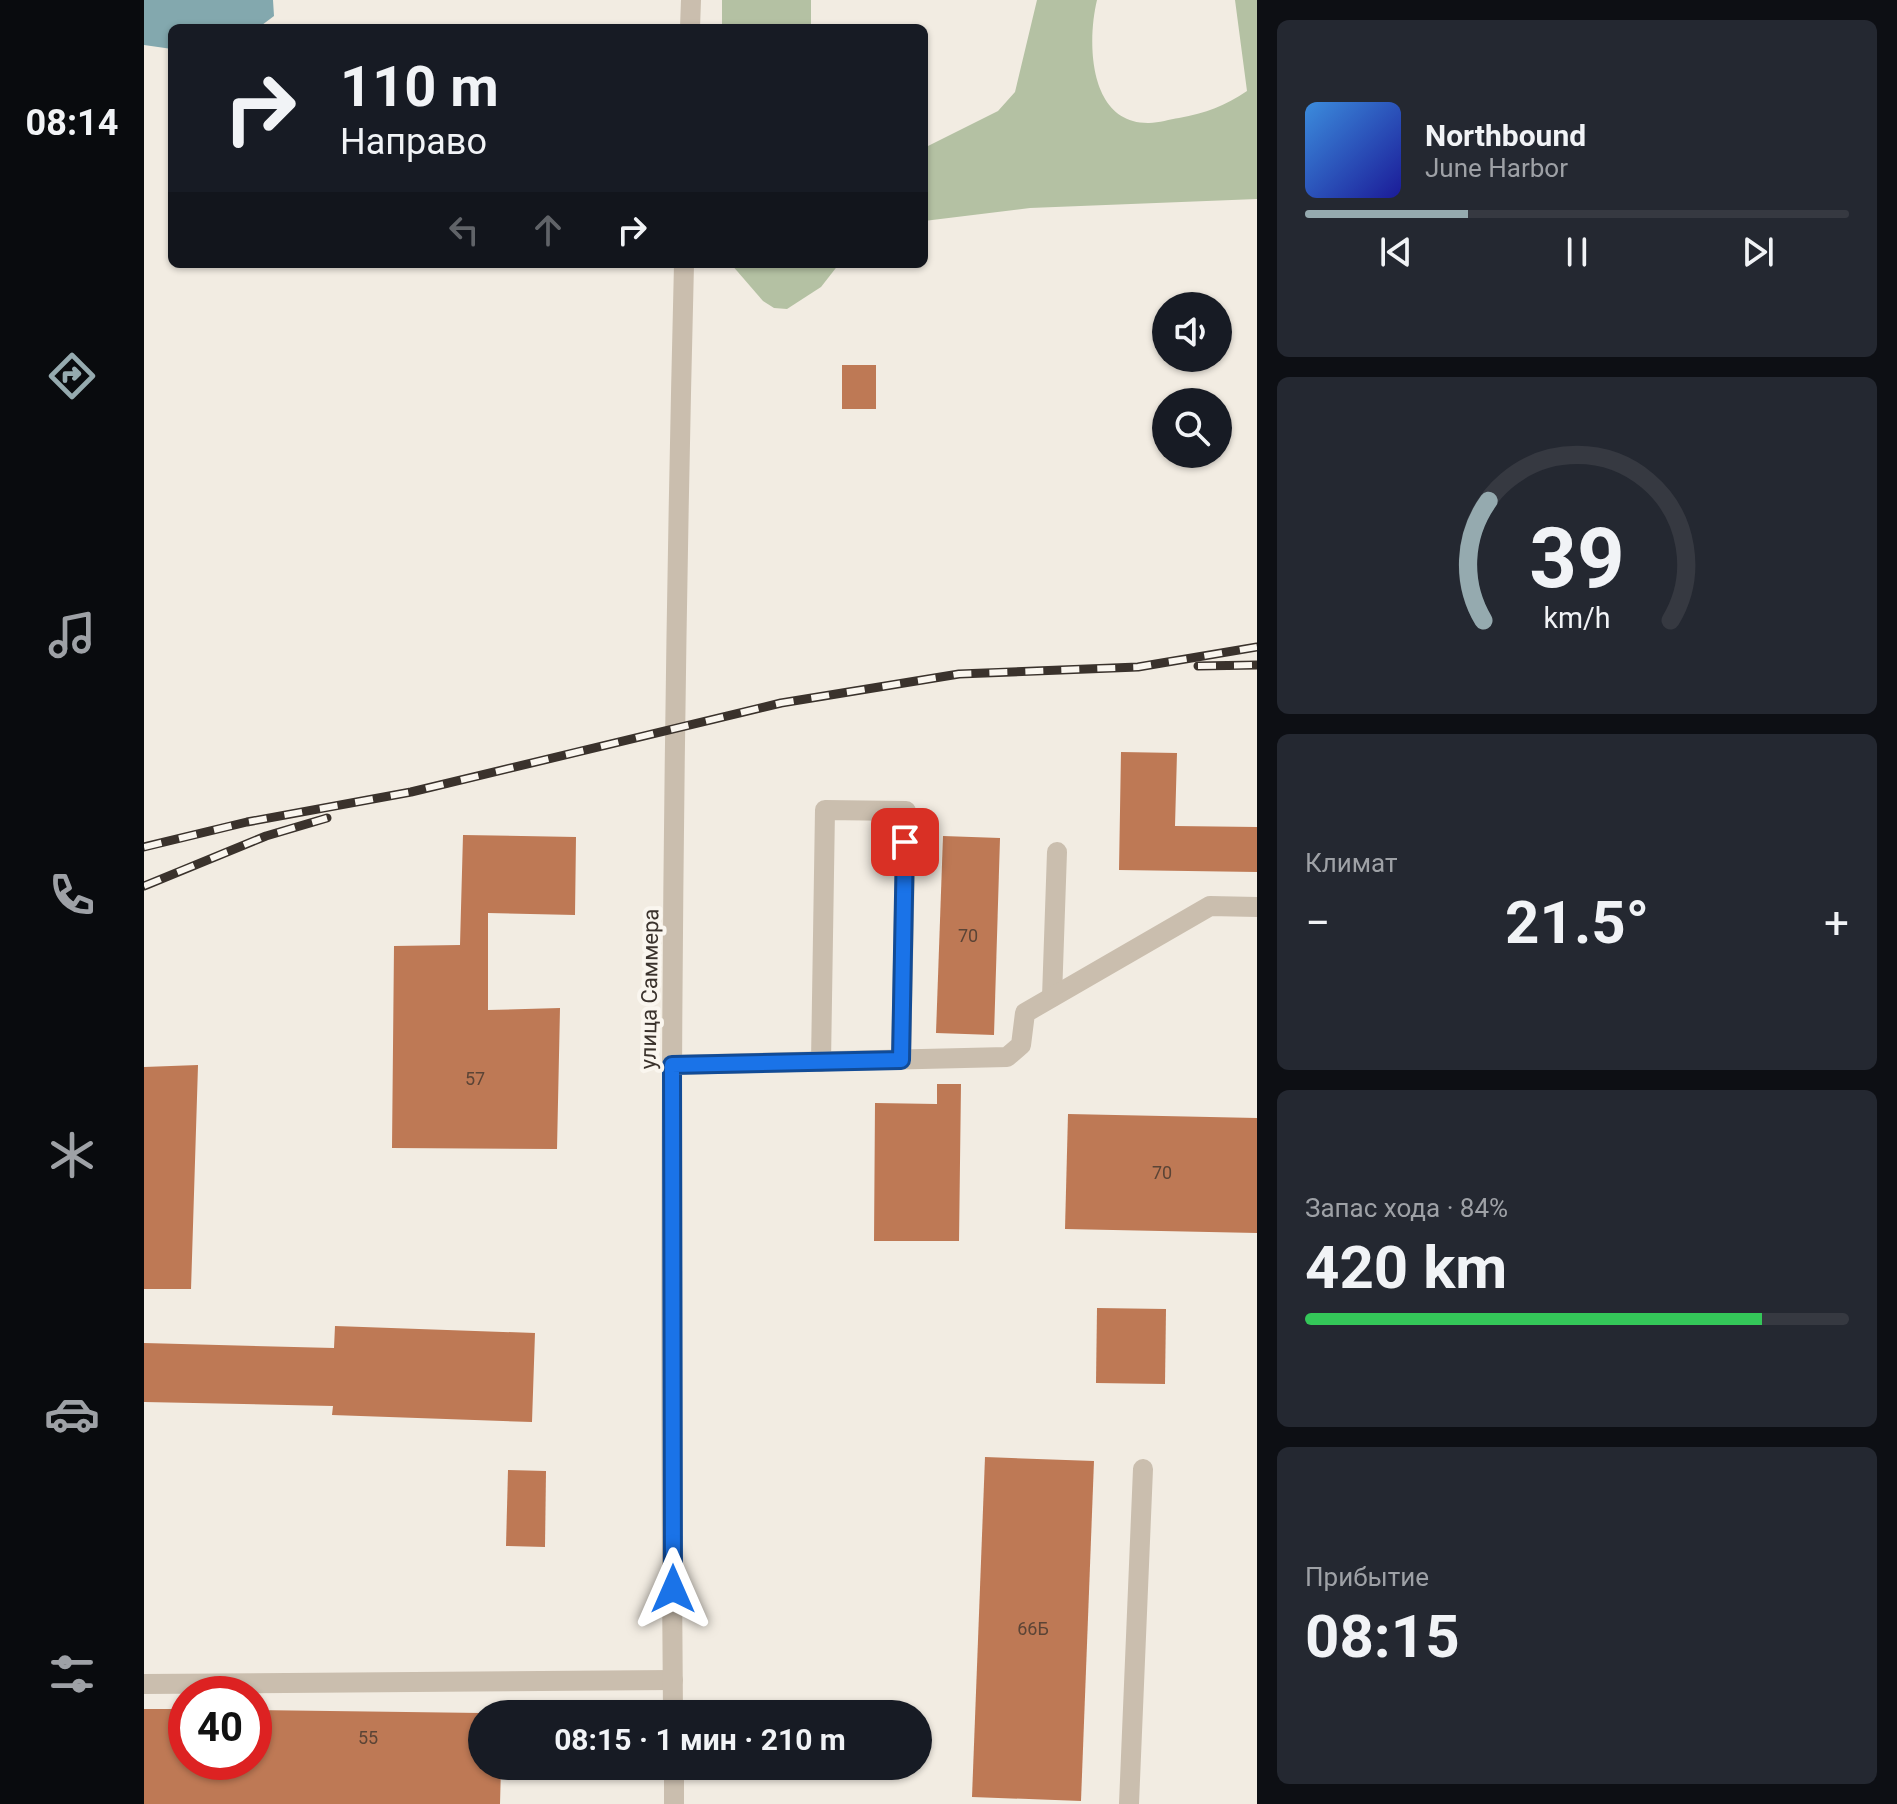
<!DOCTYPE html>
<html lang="ru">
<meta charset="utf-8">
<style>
:root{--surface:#171b24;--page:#242831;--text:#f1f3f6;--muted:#9ea1a6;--line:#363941;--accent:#95aaaf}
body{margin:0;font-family:Roboto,sans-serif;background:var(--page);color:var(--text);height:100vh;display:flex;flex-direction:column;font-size:30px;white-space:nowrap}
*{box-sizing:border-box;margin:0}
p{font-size:26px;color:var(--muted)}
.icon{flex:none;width:44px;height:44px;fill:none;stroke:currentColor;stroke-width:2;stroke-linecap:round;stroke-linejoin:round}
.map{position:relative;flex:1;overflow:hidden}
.sheet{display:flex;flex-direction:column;gap:20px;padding:20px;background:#0d0f14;width:640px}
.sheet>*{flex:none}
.guide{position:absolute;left:24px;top:24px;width:760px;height:244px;border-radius:12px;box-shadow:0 2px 6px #0004;background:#171b24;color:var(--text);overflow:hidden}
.tools{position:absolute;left:1008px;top:292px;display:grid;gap:16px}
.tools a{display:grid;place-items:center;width:80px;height:80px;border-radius:50%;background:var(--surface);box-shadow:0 2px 6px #0004;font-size:40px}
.speed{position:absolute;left:24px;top:1676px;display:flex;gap:16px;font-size:40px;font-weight:700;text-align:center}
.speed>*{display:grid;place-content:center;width:104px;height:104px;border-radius:50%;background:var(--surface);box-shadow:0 2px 6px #0004;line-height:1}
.speed .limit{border:12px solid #d22;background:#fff;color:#111}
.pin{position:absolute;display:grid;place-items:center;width:68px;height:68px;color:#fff;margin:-34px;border-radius:16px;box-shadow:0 4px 12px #0006}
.me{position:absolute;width:88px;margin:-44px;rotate:0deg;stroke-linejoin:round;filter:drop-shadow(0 0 6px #0008)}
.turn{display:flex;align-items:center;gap:28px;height:168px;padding:0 40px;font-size:36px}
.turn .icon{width:104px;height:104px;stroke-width:2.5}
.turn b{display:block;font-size:56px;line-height:68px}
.lanes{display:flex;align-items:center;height:76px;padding:0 40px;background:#0003;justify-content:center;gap:40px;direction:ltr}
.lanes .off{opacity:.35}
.big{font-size:60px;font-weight:700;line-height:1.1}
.sheet .card{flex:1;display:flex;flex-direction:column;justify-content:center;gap:12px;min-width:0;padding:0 28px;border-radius:12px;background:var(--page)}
.sheet .dial{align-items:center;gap:0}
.dial svg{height:208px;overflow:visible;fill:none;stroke:var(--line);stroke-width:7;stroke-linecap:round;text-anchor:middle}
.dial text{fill:var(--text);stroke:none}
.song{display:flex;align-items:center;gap:24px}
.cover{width:96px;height:96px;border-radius:12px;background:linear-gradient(135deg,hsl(210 70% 55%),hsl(240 70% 35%))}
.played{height:8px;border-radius:4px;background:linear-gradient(90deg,var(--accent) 30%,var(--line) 30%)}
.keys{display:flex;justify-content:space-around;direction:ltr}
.heat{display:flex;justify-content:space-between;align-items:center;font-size:44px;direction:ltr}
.charge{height:12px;border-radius:6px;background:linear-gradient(90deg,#34c759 84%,var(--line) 0)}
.trip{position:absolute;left:324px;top:1700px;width:464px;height:80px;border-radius:40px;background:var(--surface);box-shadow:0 2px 6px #0004;font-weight:700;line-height:80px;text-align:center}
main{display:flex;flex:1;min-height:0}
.tab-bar{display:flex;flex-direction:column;width:144px;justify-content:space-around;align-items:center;background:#090b0e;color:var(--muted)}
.tab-bar .icon{width:56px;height:56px}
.tab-bar .current{color:var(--accent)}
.tab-bar b{font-size:36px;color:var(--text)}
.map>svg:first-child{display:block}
</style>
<main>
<nav class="tab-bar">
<b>08:14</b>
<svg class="icon current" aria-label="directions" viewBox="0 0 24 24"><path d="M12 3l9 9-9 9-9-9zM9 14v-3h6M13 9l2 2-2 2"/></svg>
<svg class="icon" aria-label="music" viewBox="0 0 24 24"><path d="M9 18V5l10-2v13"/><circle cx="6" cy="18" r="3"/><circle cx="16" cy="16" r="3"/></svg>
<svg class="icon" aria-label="phone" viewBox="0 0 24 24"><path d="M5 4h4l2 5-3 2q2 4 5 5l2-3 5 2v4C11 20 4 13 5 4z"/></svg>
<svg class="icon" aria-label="climate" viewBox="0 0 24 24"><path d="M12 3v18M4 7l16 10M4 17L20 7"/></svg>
<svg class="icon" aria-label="car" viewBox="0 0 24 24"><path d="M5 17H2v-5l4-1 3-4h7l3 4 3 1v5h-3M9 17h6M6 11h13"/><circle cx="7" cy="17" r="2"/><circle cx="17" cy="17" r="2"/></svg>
<svg class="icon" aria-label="filters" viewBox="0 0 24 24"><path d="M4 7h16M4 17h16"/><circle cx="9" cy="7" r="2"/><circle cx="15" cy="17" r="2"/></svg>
</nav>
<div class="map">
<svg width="1113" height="1804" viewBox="0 0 1113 1804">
<rect width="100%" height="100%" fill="#f2ece2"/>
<!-- green -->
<g fill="#b4c1a3">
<rect x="578" y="0" width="89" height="28"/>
<path d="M893,0H953C943,41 944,124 1005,123C1015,123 1026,119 1035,118C1062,113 1081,106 1103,91L1091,0H1113V199L886,208L780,221V148L854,111L871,92Z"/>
<path d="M587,264H695L677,287L643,309L630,308L619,301Z"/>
</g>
<!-- water -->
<path fill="#83a8ae" d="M0,0H129L130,16L114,28H28V49L0,45Z"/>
<!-- building -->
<g fill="#be7955">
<rect x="698" y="365" width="34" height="44"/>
<path d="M977,752L1033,753L1031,826L1113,827V872L975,870Z"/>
<path d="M319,835L432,837L431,915L344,913V1010L416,1008L413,1149L248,1148L250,946L316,945Z"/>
<path d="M799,836L856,838L850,1035L792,1033Z"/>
<path d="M54,1065L47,1289H0V1067Z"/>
<path d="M793,1084H817L815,1241H730L731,1103L793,1104Z"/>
<path d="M924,1114L1113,1118V1233L921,1229Z"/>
<path d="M953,1308L1022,1309L1021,1384L952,1383Z"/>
<path d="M191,1326L391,1333L388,1422L188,1415L189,1406L0,1402V1343L190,1348Z"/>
<path d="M841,1457L950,1461L937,1801L828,1797Z"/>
<path d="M364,1470L402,1471L401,1547L362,1546Z"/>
<path d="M0,1709H42V1762H110V1710L338,1713V1766H357L356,1804H0Z"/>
</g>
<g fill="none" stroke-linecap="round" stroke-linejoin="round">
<!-- minor -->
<g stroke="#cabeae" stroke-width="20">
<path d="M546,28L547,0"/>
<path d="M908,997L913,852"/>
<path d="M677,1062L681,810L762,811L757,1060"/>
<path d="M528,1065L863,1057L877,1045L881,1013L1066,906L1113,907"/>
<path d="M0,1684L529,1680"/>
<path d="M529,1714C525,1231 528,747 540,264"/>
<path d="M530,1766V1804"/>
<path d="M985,1804L999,1469"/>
</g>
<defs>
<g id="rail">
<path d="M1054,666L1113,665"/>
<path d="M0,847L103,822L267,792L637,703L815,674L994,667L1113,647"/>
<path d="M0,886L122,836L183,818"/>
</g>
</defs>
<!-- rail casing -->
<use href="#rail" stroke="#3a322c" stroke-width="9"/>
<!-- rail -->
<use href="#rail" stroke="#faf6ef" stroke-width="6" stroke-dasharray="18" stroke-linecap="butt"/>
</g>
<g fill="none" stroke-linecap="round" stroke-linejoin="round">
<defs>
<path id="route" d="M529,1589L528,1065L757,1060L761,842"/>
</defs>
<!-- route casing -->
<use href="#route" stroke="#114b97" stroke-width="20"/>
<!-- route -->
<use href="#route" stroke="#1a73e8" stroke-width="14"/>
</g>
<g text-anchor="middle" stroke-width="8" stroke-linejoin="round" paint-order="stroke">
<!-- number labels -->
<g font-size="18" fill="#5b4436">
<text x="824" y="942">70</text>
<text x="331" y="1085">57</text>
<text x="1018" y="1179">70</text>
<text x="889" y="1635">66Б</text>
<text x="224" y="1744">55</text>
</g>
<!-- street labels -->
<g font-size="22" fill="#3a322c" stroke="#faf6ef">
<text transform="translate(505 989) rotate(-89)" y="8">улица Саммера</text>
</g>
</g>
</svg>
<div class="tools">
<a><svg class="icon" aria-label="sound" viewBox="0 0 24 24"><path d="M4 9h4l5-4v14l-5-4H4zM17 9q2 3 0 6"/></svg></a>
<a><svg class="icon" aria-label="search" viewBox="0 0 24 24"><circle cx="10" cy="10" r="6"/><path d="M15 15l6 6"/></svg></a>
</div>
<div class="speed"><div class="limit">40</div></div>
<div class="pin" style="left:761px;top:842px;background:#d93025"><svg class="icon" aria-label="arrive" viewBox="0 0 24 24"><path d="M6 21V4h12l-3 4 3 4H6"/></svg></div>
<svg class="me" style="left:529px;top:1589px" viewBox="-20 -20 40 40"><path d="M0-17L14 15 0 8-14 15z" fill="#1a73e8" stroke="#fff" stroke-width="4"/></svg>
<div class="trip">08:15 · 1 мин · 210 m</div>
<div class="guide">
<div class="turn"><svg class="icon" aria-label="right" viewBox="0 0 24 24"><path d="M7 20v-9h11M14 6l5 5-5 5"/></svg><div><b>110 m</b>Направо</div></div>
<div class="lanes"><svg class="icon off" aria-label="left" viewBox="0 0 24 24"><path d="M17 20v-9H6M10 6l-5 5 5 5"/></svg><svg class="icon off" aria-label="ahead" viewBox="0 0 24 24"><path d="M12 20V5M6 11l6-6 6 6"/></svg><svg class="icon" aria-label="right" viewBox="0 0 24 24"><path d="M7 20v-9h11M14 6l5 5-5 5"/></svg></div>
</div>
</div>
<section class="sheet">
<div class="card">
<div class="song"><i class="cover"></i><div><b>Northbound</b><p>June Harbor</p></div></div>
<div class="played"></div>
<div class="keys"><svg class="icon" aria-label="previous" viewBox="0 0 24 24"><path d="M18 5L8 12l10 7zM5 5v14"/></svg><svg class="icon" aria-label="pause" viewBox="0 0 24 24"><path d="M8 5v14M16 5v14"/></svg><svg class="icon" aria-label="next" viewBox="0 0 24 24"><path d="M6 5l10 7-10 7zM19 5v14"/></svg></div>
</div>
<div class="card dial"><svg viewBox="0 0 100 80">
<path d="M14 69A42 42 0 1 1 86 69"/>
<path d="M14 69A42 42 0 0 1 16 23" stroke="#95aaaf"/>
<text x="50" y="56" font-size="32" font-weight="700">39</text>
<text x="50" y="72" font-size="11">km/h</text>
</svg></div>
<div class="card"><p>Климат</p>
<div class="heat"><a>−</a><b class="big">21.5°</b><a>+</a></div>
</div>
<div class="card"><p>Запас хода · 84%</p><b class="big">420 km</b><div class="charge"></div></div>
<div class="card"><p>Прибытие</p><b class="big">08:15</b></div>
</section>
</main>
